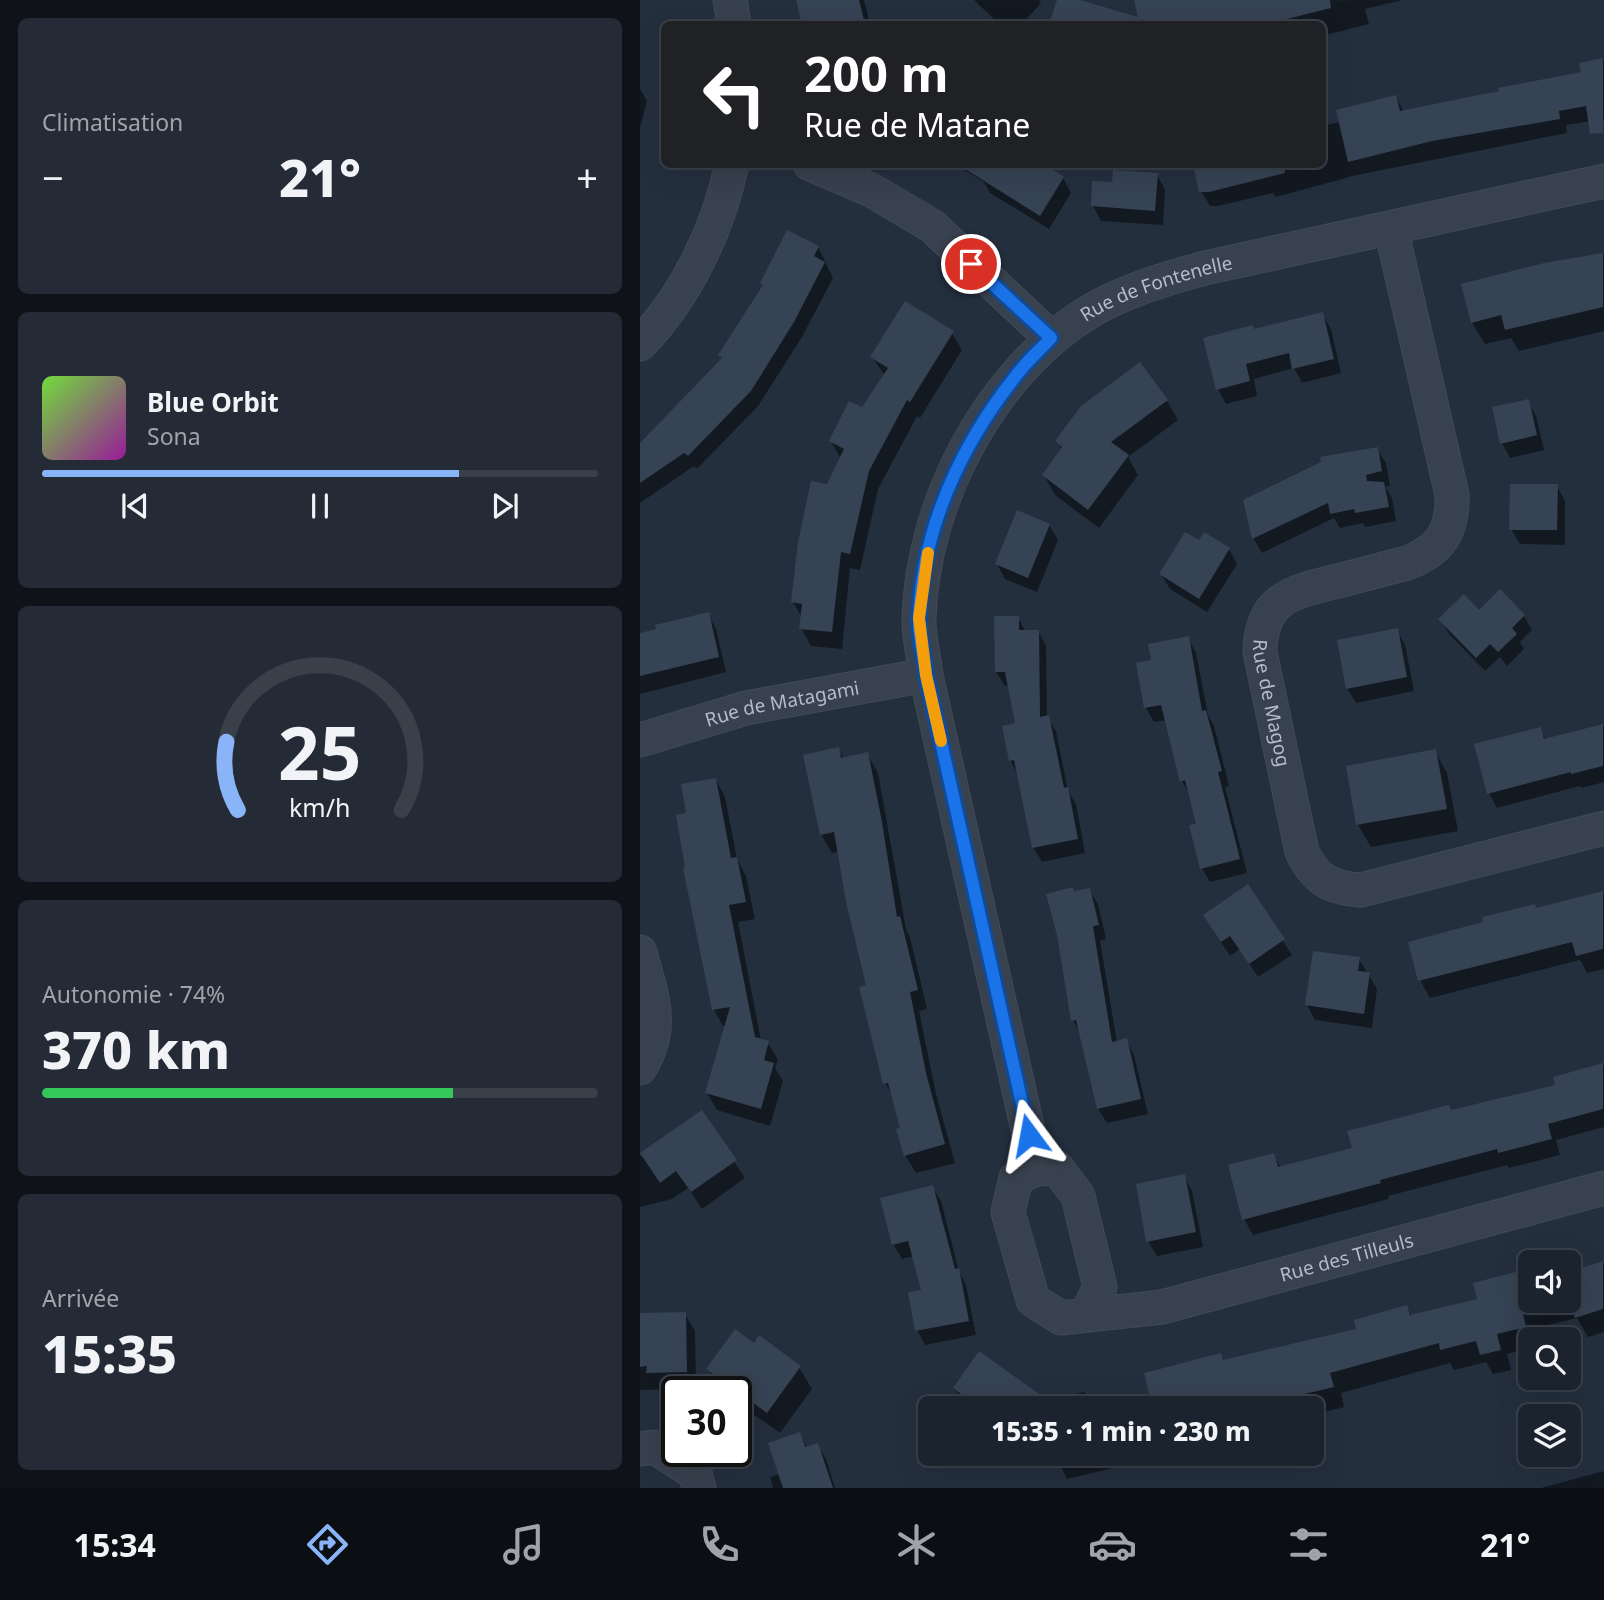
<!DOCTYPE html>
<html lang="fr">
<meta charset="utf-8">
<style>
:root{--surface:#1b232e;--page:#242b36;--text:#f1f3f6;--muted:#a0a4aa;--line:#39404a;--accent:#8ab4f8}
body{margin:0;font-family:"Noto Sans",sans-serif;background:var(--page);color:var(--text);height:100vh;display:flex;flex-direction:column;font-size:26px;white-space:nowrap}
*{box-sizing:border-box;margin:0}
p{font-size:23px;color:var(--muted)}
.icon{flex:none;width:38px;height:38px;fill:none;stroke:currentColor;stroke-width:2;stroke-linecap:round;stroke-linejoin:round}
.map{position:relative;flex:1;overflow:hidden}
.details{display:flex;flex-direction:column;gap:18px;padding:18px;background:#0f1319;width:640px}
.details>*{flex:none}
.banner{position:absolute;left:21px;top:21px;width:665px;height:147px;border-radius:10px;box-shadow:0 7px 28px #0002,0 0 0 2px var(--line);background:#202124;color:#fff;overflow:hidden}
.buttons{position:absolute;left:878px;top:1250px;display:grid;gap:14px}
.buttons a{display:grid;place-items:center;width:63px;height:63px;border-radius:10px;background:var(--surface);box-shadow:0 7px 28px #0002,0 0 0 2px var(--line);font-size:35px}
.speed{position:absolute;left:21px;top:1376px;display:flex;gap:14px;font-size:35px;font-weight:700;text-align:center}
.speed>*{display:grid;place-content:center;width:91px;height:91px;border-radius:50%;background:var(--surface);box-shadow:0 7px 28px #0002,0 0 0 2px var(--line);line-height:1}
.speed .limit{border:4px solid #111;border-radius:10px;background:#fff;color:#111}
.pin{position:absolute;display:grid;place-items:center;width:60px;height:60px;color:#fff;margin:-30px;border:4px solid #fff;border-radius:50%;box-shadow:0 2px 7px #0007}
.me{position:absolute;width:77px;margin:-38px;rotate:347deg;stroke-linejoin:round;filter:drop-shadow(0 0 5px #0008)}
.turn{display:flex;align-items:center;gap:24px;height:147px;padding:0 28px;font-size:32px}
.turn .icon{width:91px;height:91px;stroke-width:2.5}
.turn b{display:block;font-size:49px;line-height:60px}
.big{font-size:52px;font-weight:800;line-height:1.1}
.details .tile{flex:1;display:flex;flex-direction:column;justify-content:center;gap:10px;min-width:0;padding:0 24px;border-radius:10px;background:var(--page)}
.details .dial{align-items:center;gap:0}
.dial svg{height:182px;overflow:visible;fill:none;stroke:var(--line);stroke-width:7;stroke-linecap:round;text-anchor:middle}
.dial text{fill:var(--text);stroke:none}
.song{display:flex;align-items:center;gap:21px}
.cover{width:84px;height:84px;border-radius:10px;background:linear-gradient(135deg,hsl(100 70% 55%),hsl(300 70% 35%))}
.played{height:7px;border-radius:4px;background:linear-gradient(90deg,var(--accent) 75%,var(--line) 75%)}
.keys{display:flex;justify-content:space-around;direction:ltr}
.heat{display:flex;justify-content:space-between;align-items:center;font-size:38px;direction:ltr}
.charge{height:10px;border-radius:5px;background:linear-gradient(90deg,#34c759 74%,var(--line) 0)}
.trip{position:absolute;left:278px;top:1396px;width:406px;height:70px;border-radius:10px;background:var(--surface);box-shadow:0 7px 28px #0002,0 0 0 2px var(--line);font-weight:800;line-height:70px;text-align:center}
.tabs{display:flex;height:112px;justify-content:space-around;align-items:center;background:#0b0e12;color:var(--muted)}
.tabs .icon{width:49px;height:49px}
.tabs .on{color:var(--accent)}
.tabs b{font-size:32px;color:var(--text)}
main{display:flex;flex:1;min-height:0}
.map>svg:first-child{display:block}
</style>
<main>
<section class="details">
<div class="tile"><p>Climatisation</p>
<div class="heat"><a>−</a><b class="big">21°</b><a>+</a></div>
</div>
<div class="tile">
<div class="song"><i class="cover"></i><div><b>Blue Orbit</b><p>Sona</p></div></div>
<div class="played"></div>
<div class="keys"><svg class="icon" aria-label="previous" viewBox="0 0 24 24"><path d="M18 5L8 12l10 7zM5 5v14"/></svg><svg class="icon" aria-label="pause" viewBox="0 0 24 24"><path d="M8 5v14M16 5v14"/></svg><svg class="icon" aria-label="next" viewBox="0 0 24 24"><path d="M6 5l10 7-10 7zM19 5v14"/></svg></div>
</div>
<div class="tile dial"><svg viewBox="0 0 100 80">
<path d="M14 69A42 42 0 1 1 86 69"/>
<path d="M14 69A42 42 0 0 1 9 39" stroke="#8ab4f8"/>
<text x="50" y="56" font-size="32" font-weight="700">25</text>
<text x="50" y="72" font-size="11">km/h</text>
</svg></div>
<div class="tile"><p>Autonomie · 74%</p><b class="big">370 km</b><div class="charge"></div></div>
<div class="tile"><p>Arrivée</p><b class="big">15:35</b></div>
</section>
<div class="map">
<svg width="964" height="1488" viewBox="0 0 964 1488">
<rect width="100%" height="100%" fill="#242f3e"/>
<!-- shadow -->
<g fill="#0007">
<path d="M158,0H224L230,24H164Z"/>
<path d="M334,0H399L401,3L382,24H359Z"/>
<path d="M418,0H433L469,10L477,24H411Z"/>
<path d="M763,0L725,9L729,24L686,35L682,24H502L496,1Z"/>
<path d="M964,60V119L926,125L927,133L717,175L636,197L633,193L578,206H570L561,191L554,164H682V126L700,122L756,97L764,112L943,73L941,64Z"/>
<path d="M0,89L7,101L0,128Z"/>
<path d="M315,164H376L423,178L431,193L409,229L350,193L344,182Z"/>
<path d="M517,175L525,190L523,225L461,221L453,206Z"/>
<path d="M178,247L193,278L162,337L118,406L57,469L54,466L0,503V446L82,360L80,355L124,287Z"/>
<path d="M964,254V331L879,351L871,338L845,344L832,323L905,265Z"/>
<path d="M682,314L691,329L701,373L662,383L654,368L614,379L617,396L586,404L578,389L614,331Z"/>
<path d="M312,333L322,350L280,418L277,416L238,489L220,570L210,568L202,649L171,646L161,628L162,618L153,602L188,486L201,459L191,441L223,410L245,376L232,357Z"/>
<path d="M527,401L538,420L488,457L498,475L459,528L415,495L404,475L422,450L417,441Z"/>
<path d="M888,401L896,416L904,450L870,458L862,443Z"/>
<path d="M737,449L746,463L750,486L745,487L752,498L756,521L725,527L723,523L700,528L694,518L622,553L614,539L605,501Z"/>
<path d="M917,486L925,501V545L880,544L871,529Z"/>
<path d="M409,525L418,540L397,592L365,579L357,564Z"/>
<path d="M559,543L589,549L597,564L567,612L530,589L521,574Z"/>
<path d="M839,612L884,616L892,630L880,642L884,649L867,666L860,657L845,671L809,634L800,619Z"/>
<path d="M68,614L76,629L86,672L0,694V635Z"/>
<path d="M378,618L386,632L398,631L406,646L407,717L416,731L428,791L436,804L445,853L402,862L393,847L379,776L370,760L377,725L370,686H365L356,672Z"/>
<path d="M757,630L765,645L774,691L716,703L707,688Z"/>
<path d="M548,638L556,653L568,715L574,726L589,786L585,787L607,873L570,882L562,868L558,825L551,796L542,781L527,720L514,722L506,708L498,664L513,662Z"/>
<path d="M964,726V782L942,788L940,786L857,808L849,793L900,729L906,740Z"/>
<path d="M198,749L204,759L227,754L238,773L266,929L270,937L287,1009L279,1011L296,1094L315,1163L276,1173L265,1155L262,1130L254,1098L245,1083L228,987L199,851L192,853L181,834Z"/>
<path d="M795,751L807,773L818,831L731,847L718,825L708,767Z"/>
<path d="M76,780L85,797L97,859L106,876L115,919L98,922L121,1040L128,1043L138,1060L135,1068L143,1081L130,1126L77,1110L67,1093L86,1026H83L74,1010L47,869L48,814Z"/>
<path d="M608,887L652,955L618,977L600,949L590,956L573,930Z"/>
<path d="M449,890L458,904L466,939L460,941L477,1042L486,1040L494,1055L508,1114L467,1123L458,1109L441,1035L433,1020Z"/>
<path d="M964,893V969L947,973L940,960L790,998L780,980L845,924Z"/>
<path d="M719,959L737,989L732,1028L675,1020L667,1005Z"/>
<path d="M964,1066V1127L916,1140L920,1155L869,1168L867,1165L748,1196L749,1199L613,1235L604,1219L633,1155L641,1168L714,1149L812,1112L917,1086L915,1079Z"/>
<path d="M61,1112L105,1178L62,1209L48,1188L32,1199L0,1207V1156Z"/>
<path d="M544,1176L552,1191L563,1247L517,1256L508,1241Z"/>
<path d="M292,1187L301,1201L319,1272L326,1285L336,1335L285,1345L277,1330L283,1291L274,1256L262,1259L253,1244Z"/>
<path d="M964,1263V1332L948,1337L937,1318L892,1329L895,1339H891V1348L867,1354L871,1370L853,1374L846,1362L814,1370L810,1363L701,1393L704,1407L672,1415V1409H457L512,1396L581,1355L584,1361L718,1330L767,1307L772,1317L891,1300H929V1274Z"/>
<path d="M45,1314L55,1331L56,1389L0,1390V1315Z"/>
<path d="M114,1345L159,1367L172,1389L140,1433L96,1402V1391H81L68,1369Z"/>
<path d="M315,1389L381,1409H331L323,1403Z"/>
<path d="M444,1392L454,1409H405L403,1402Z"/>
<path d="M159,1434L167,1448L177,1445L186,1459L195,1488H133L130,1477L140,1474Z"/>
<path d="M415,1454H496L498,1462L427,1479Z"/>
<path d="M964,1471V1488H901Z"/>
</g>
<!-- building -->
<g fill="#364354">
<path d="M156,0H219L225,24H162Z"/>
<path d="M417,0H440L498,17L494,0H690L691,8L627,24H409Z"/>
<path d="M963,58V133L950,134L946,106L919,111L920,119L792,141L708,162L696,110L756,95L760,111L859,91L858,88L941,72L939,63Z"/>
<path d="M317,164H404L424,177L400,216Z"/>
<path d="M553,164H644L645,173L569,192H559Z"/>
<path d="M473,170L518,173L515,211L451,206L452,181L472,182Z"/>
<path d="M147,230L179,246L174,256L185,262L154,322L111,391L48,456L44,453L0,483V443L82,358L78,355L123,285L120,283Z"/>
<path d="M963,253V307L865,330L861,315L831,323L821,284L904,263Z"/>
<path d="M265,301L314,331L270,402L267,400L229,471L210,554L201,552L192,632L159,629L162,604L151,602L158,542L171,481L187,484L204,449L189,441L209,401L222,407L248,368L230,357Z"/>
<path d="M683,312L694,359L652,369L649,353L606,364L610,381L576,390L563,338L613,325L614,329Z"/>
<path d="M500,362L528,400L471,442L489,455L448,510L402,475L422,447L415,441L441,406Z"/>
<path d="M889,399L897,435L860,444L852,407Z"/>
<path d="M738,447L742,471L726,475L727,481L744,482L749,507L715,513L714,509L690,514L688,503L612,539L603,500L681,462L680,457Z"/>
<path d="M870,484H918L917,530H869Z"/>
<path d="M377,510L410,524L388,578L355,564Z"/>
<path d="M545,532L559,540L564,532L590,548L559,599L519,574Z"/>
<path d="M860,589L885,615L872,628L877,634L858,652L850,644L836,658L798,619L824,594L839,610Z"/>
<path d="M69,612L79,657L0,676V633L16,629L15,625Z"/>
<path d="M354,616H379V630H399L400,717L409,715L424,788L428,787L438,839L392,848L374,760L369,761L362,726L375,723L365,672H355Z"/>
<path d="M758,628L767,677L706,689L697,640Z"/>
<path d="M549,636L562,711L566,710L582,771L578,772L600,859L560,869L549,825L556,824L545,780L540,782L521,705L504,708L496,663L511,660L508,644Z"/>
<path d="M963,724V766L931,774V772L847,794L834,744L901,727L904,739Z"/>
<path d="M199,747L201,758L228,752L242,822L257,917L260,916L278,990L270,992L286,1073L305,1144L264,1156L256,1129L260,1128L248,1083L243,1084L219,987L226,985L206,902L194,832L180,835L163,755Z"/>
<path d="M796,749L807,809L716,825L706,766Z"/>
<path d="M76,778L91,858L97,857L106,902L89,905L115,1037L129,1041L124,1060L134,1063L121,1109L65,1093L90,1007L72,1010L43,868L45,867L36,815L46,813L41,784Z"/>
<path d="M608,884L645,939L609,964L590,936L581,942L563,915Z"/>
<path d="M433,887L434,891L450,888L459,925L453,926L472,1042L487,1038L501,1099L457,1109L436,1020L431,1021L417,935L406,894Z"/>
<path d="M963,891V949L936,956L932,942L778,981L768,942L843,922L842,917L895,904L896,908Z"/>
<path d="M673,951L720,957L718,971L730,972L724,1014L665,1005Z"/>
<path d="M963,1063V1109L908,1124L912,1139L858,1153L857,1149L740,1180L741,1183L602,1220L588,1165L634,1153L638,1167L712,1148L707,1131L809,1105L811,1110L915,1085L913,1077Z"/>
<path d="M62,1110L97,1160L51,1192L36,1171L20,1183L0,1153Z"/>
<path d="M545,1174L556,1232L506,1242L496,1184Z"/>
<path d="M293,1185L315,1269L319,1268L329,1321L275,1331L268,1292L281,1290L268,1241L252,1245L240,1198Z"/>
<path d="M963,1261V1309L935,1318L929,1300V1272Z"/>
<path d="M891,1268V1300H916L882,1309L886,1327L857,1334L861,1350L840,1355L836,1341L800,1350L799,1343L690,1373L694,1387L602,1409H513L504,1373L581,1353L583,1360L716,1329L714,1320L767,1305L770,1315L837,1299L833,1283Z"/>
<path d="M46,1312L47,1372L6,1373L7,1366L0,1367V1313Z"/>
<path d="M95,1329L114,1343L119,1335L161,1366L127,1413L66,1369Z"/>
<path d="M339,1351L420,1409H341L313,1388Z"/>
<path d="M160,1432L165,1447L178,1443L193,1488H143L128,1443Z"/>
</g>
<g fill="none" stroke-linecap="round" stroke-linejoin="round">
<defs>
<g id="minor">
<path d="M90,0L94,24"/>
<path d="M170,164L231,190L292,226L411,338"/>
<path id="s1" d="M751,228L812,495C813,531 801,550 767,563C744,569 721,575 698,581C653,592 621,597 620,652L662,852C676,880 690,888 721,890L964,828"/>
<path d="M0,344C46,296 78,230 92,164"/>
<path id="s2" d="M0,740L106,708L286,675"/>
<path d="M0,952C11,995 26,1026 0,1068"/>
<path id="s3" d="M389,1135L286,675C284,656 278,635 279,617C283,503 347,380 441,317C479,292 522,280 565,268L964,181"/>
<path id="s4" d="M447,1313L460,1287L438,1196L417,1168L396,1169L376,1178L368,1212L393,1300L421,1318L522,1307L964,1188"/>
<path d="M0,1449L15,1447L55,1473L59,1488"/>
</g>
</defs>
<!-- minor casing -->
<use href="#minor" stroke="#414a57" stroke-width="35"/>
<!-- minor -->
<use href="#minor" stroke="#38414e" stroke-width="33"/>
</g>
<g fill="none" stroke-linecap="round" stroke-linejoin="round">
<defs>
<path id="route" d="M331,264L411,338C399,351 385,363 375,377C321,445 282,529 279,617C278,636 284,656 286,675L389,1135"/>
</defs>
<!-- route casing -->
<use href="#route" stroke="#114b97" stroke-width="18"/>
<!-- route -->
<use href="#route" stroke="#1a73e8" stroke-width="12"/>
<!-- slow -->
<path stroke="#f59e0b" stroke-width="12" d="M288,553L279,618L286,675L301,741"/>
</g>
<g text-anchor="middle" stroke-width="7" stroke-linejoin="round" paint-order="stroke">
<!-- street labels -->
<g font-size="19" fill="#b4bcc9" stroke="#1d2633">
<text dy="7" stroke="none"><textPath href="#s3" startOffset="964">Rue de Fontenelle</textPath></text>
<text dy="7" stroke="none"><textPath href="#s1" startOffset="604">Rue de Magog</textPath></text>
<text dy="7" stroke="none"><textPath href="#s2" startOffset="147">Rue de Matagami</textPath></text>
<text dy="7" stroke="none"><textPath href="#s4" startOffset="653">Rue des Tilleuls</textPath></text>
</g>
</g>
</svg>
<div class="buttons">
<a><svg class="icon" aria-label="sound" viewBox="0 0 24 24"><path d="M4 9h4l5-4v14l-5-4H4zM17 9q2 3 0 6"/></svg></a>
<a><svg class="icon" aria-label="search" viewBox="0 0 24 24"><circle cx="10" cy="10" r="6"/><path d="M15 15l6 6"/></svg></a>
<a><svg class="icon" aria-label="layers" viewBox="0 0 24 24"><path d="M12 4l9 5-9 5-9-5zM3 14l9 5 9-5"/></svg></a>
</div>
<div class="speed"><div class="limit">30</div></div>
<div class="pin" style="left:331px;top:264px;background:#d93025"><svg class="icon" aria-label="arrive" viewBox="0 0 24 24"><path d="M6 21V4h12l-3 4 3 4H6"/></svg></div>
<svg class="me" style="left:389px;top:1135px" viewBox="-20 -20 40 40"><path d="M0-17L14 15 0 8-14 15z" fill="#1a73e8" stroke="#fff" stroke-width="4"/></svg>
<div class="trip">15:35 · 1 min · 230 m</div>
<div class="banner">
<div class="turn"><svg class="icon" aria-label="left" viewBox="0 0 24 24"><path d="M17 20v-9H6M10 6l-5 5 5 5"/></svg><div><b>200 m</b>Rue de Matane</div></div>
</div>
</div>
</main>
<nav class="tabs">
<b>15:34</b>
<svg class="icon on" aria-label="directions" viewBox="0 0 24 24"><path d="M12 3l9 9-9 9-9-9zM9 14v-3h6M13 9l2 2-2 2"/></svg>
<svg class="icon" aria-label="music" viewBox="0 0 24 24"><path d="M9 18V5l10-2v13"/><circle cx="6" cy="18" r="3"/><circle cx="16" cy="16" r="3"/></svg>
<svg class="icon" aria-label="phone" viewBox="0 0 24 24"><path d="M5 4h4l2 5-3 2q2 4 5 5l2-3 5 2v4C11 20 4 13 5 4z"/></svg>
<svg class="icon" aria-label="climate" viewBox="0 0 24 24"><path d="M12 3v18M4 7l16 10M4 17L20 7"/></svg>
<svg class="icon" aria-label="car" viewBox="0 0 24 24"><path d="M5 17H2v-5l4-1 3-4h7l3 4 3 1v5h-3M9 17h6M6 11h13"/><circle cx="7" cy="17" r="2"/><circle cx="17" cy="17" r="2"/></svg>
<svg class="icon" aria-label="filters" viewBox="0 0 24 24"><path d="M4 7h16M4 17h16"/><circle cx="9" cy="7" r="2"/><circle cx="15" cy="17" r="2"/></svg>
<b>21°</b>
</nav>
